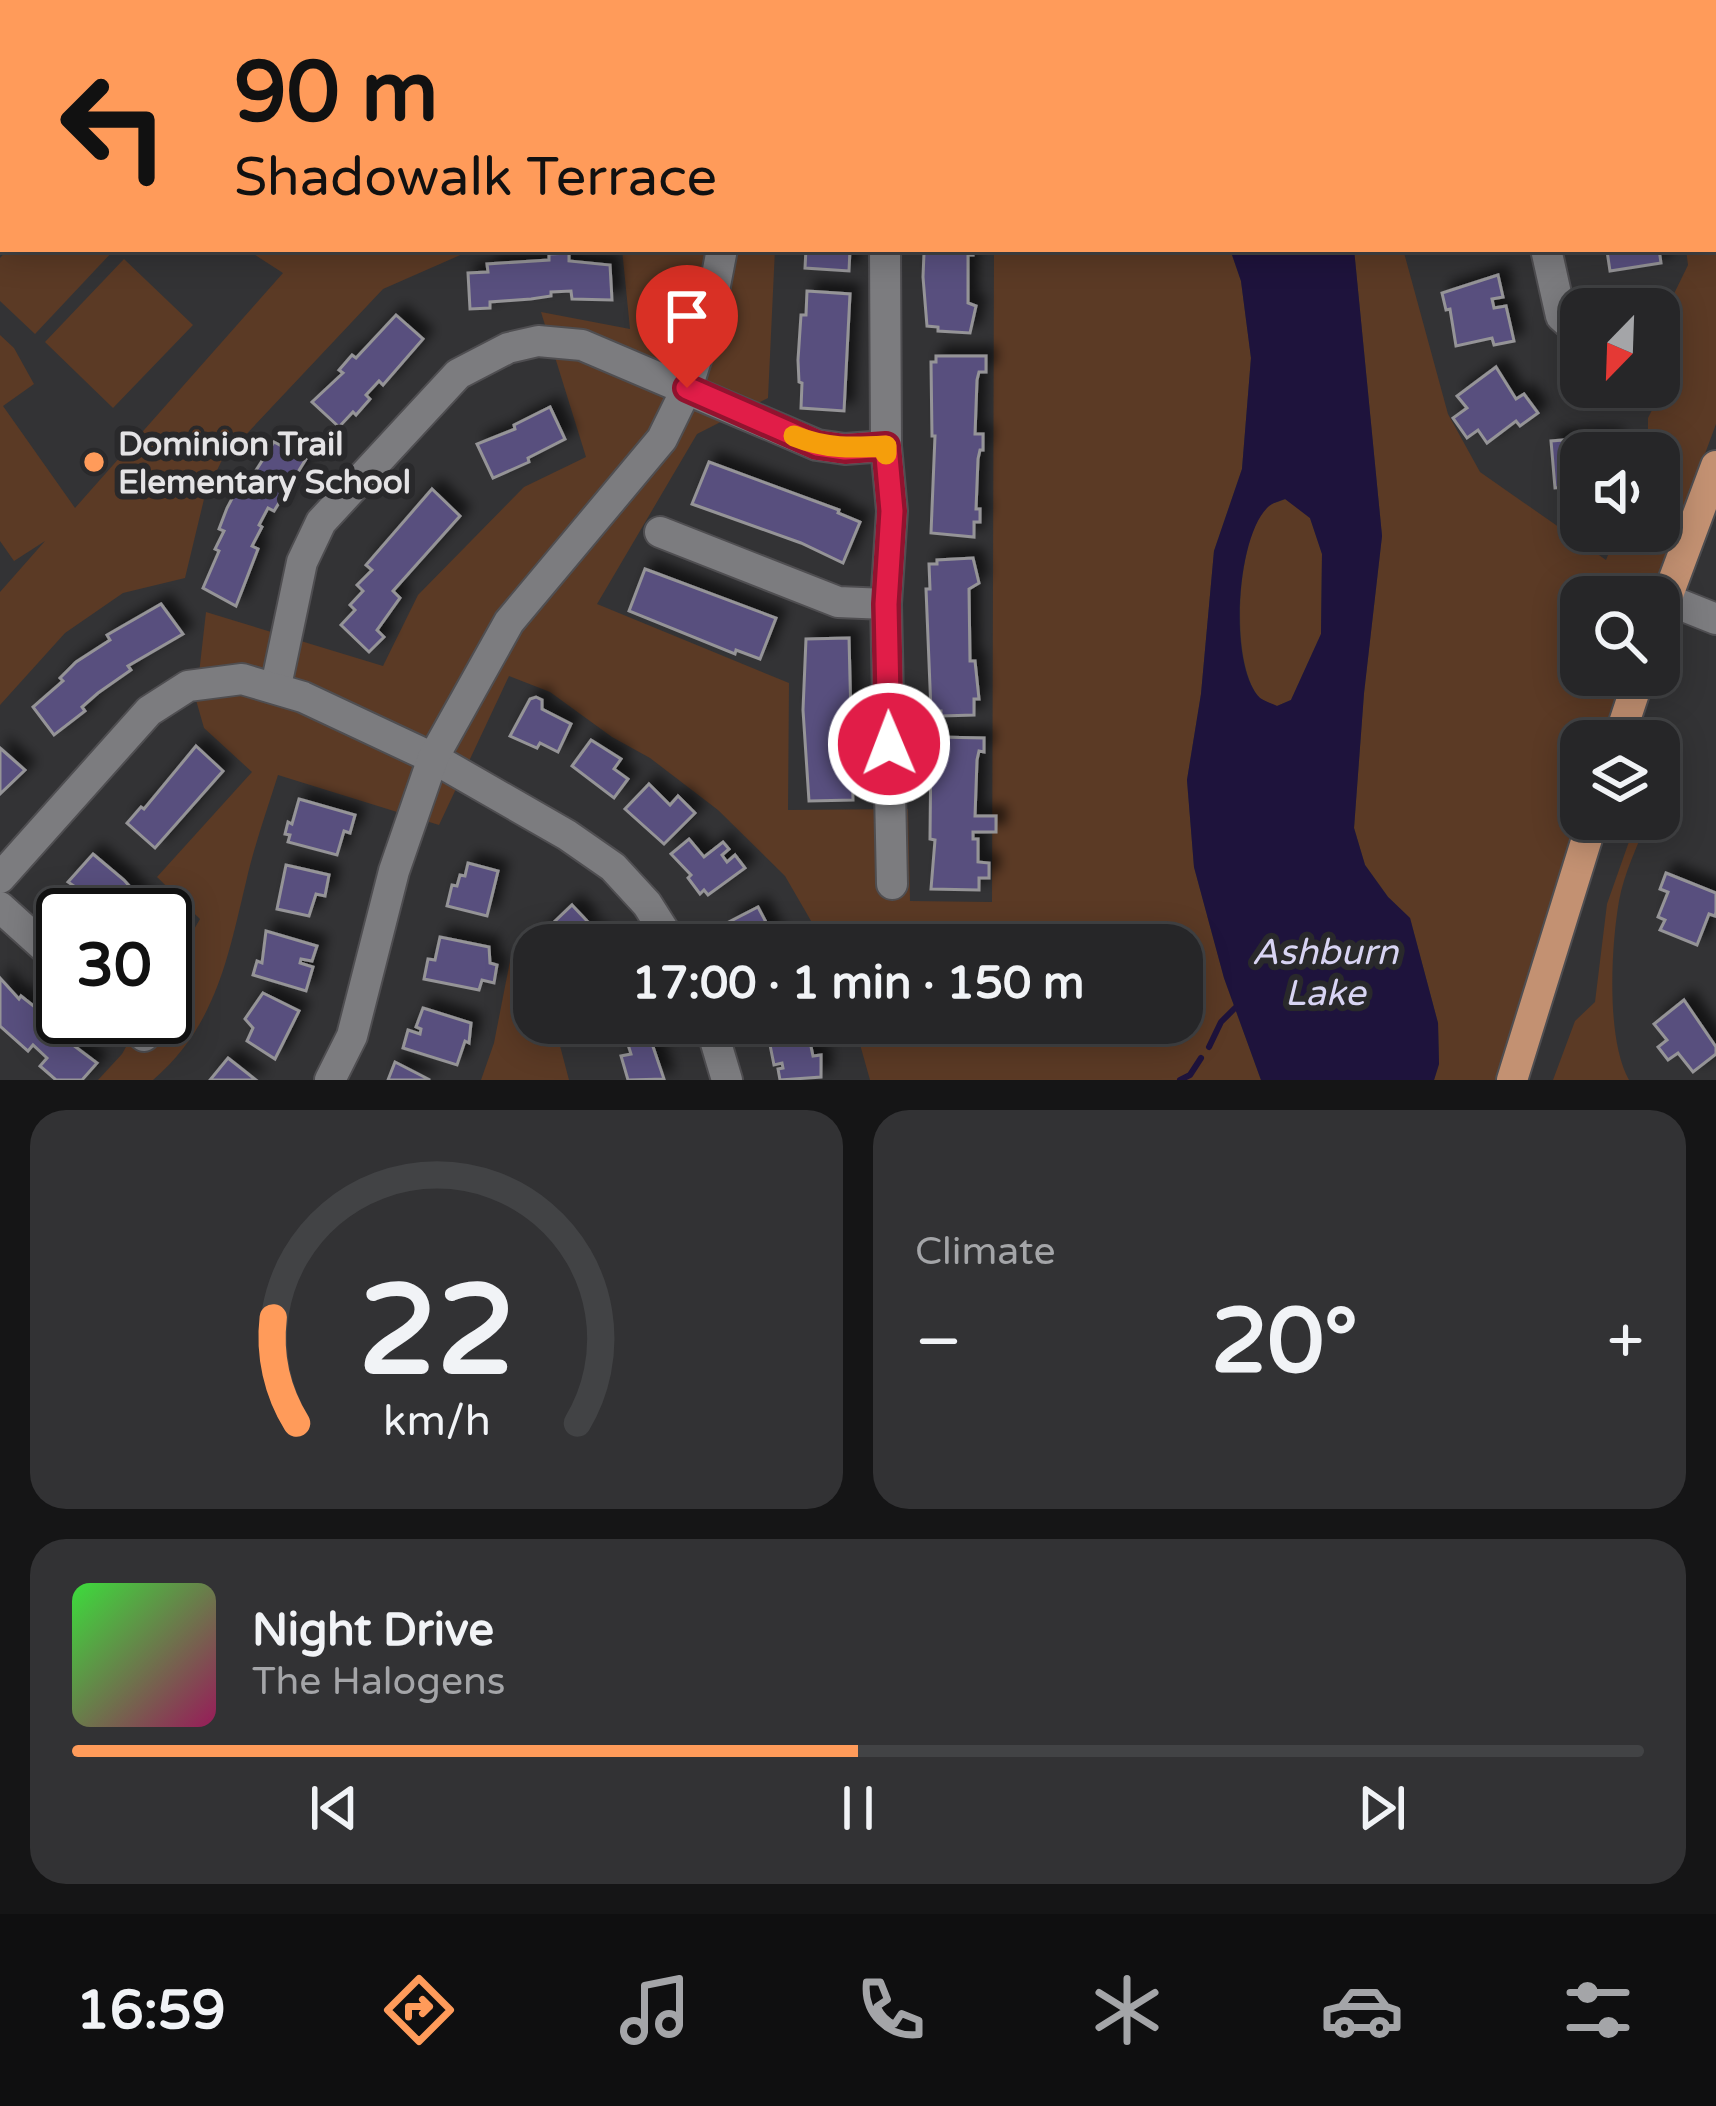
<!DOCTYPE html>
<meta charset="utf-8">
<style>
:root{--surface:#262628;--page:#323234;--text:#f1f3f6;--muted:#a4a5a8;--line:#424345;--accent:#ff9b5a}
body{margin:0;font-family:"Varela Round",sans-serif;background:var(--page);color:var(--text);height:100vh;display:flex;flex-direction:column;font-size:45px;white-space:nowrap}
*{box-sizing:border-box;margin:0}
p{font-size:39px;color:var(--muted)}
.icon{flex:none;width:66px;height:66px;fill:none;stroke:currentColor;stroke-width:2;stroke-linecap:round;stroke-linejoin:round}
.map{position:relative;height:1080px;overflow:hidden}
.side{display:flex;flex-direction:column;gap:30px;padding:30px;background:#151516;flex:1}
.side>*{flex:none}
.guide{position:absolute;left:0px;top:0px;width:1716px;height:252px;box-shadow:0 6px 30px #0003,0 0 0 3px var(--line);background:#ff9b5a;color:#111;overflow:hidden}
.needle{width:78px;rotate:203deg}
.controls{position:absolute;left:1560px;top:288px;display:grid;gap:24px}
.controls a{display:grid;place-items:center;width:120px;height:120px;border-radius:24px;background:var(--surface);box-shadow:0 6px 30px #0003,0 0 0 3px var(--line);font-size:60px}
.speed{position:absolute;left:36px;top:888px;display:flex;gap:24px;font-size:60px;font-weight:700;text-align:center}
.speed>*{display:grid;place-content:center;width:156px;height:156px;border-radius:50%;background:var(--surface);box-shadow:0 6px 30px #0003,0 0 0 3px var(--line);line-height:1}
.speed .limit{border:6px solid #111;border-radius:18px;background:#fff;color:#111}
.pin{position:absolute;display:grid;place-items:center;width:102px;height:102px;color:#fff;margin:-123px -51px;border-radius:50% 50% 50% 0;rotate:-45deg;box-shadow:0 0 12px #0007}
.pin .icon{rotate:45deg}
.me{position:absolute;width:132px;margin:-66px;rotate:359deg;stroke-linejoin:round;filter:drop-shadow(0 0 9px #0008)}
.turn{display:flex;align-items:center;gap:42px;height:252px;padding:0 36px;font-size:54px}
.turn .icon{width:156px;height:156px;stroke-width:2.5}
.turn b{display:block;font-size:84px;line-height:102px}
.big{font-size:90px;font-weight:700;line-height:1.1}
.side .tile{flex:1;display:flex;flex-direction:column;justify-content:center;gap:18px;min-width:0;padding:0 42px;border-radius:36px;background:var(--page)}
.side .dial{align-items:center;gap:0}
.dial svg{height:312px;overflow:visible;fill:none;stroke:var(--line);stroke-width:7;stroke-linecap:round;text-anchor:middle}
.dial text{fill:var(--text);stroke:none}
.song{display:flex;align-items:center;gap:36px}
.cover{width:144px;height:144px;border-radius:18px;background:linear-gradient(135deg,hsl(120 70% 55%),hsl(330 70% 35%))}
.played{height:12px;border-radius:6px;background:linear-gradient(90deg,var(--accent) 50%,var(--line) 50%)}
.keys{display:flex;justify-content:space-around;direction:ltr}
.heat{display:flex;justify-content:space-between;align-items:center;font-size:66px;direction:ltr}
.side .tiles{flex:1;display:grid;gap:30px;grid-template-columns:1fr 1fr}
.tile:last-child{grid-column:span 2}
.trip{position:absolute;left:513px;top:924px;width:690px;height:120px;border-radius:36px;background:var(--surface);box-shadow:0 6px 30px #0003,0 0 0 3px var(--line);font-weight:700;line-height:120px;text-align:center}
.dock{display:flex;height:192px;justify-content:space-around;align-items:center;background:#0f0f10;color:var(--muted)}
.dock .icon{width:84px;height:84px}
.dock .active{color:var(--accent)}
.dock b{font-size:54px;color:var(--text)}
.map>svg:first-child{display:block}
</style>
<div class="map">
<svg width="1716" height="1080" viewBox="0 0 1716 1080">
<defs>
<filter id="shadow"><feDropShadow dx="9" dy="-9" stdDeviation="6" flood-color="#0009"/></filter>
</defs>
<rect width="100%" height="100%" fill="#333335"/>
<!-- green -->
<g fill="#5b3a25">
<path d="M1716,171V424L1652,597H1581V675H1623L1600,741H1581V805L1497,1080H1434L1439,1064L1438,1023L1410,918L1388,897L1365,865L1354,828L1364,693L1382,536L1354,249H1403L1448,414L1480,472L1606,560L1618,531H1659V453H1648V418L1674,366L1670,302L1688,265L1686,249H1713Z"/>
<path d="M8,249H111L113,251L35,334L0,301V258Z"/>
<path d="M246,249H474L383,289L222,460L205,495L185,578L123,593L65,633L0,705V592L45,541L14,561L0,541V335L14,348L34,384L3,406L75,508L283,273Z"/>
<path d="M622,249H775L768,398L697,434L597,604L789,683L788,810L908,809L910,901L992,902L994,249H1230L1241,281L1251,358L1242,469L1214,551L1201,694L1187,780L1194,867L1224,978L1261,1080H870L854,1023H1182V945H825L785,876L718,810L650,758L612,737L550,692L509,676L439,825L278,775C267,810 254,846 246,882C228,957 216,1026 153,1080H98L122,1054L143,1017H165V979L200,919L157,877L252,772L204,728L196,700L206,612L383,666L418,595L524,487L586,457L541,312L630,329Z"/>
<path d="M124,259L193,325L113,408L45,342Z"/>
<path d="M1286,499L1310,518L1322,554L1321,634L1291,700L1277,706C1273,705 1264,701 1260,698C1229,666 1236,536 1268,506C1272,503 1281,501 1286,499Z"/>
<path d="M1637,819H1648C1638,845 1624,873 1619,901C1611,947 1606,1039 1629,1080H1553L1575,1021L1595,1002L1607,904Z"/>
<path d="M511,956L534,990V1023H554L569,1080H481L494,1043Z"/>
</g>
<!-- water -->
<path fill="#1e133c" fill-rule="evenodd" d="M1230,249H1354L1382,536L1364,693L1354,828L1365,865L1388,897L1410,918L1438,1023L1439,1064L1434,1080H1261L1224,978L1194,867L1187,780L1201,694L1214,551L1242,469L1251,358L1241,281ZM1285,499L1310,518L1322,554L1321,634L1291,700L1277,706C1273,704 1264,701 1260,698C1228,666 1236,537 1268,507C1272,503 1280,501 1285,499Z"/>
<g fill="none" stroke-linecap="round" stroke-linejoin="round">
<!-- stream -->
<g stroke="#1e133c" stroke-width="6">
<path d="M1209,1047L1221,1022L1235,1008"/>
<path d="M1180,1080L1190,1075L1201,1058"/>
</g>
</g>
<!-- building -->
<g fill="#584f7e" stroke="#959497" stroke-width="3" filter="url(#shadow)">
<path d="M806,249H850L849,271L805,268Z"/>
<path d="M928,249H973V255H968V303L976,306L970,333L938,331V327L927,326L923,277L924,253Z"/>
<path d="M1618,249H1659L1661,263L1610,271L1607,251Z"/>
<path d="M569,253V261L610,265L612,300L572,299L571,291L551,292V296L531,299L490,302V308L470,309L468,273L488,272L487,264L549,260V254Z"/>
<path d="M1498,275L1503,297L1492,299L1494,308L1506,306L1514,341L1494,345L1492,338L1456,346L1450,309L1446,310L1442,293Z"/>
<path d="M807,291L850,294L844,411L801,408L802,383L799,382L798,360L801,315H806Z"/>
<path d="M396,315L423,339L383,385L379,381L366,395L370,399L356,415L353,412L339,427L312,402L343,373L339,370L352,355L356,358Z"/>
<path d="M936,356H986V372H979L977,380L975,434H983V450H980L978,459L976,509H980V522H974V537L931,533L935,436H932L931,362H936Z"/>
<path d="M1496,367L1516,399L1524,394L1538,413L1520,426L1516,421L1487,443L1478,430L1467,438L1453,418L1467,408L1457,396Z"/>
<path d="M550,407L565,439L528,458L529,462L493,478L477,444L515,429L514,425Z"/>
<path d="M1590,438L1613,439L1614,453H1581V496L1570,497L1569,487L1555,488L1551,441Z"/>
<path d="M274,442L306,459L274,511L268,508L259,525L262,527L252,546L258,549L236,606L203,588L219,551L215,549L224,531L219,529L227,508L236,491L241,494Z"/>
<path d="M709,462L839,510L838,513L860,522L843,563L801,543L692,504Z"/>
<path d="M432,489L460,516L393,591L400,598L377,630L384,637L369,652L341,625L355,610L350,605L363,591L357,585L372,570L366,565Z"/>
<path d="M973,558L979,583L969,589L970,661H975L979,699H974V715L941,716V711H931L926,589H930L929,564H937V560Z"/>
<path d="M645,569L776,618L760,659L736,650L735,654L629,611Z"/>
<path d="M161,604L183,634L128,666L131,670L98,693L82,707L85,711L54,735L33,707L63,681L60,678L76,662L110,640L107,635Z"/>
<path d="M849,638L853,800L809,801L803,710L806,639Z"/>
<path d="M536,697L542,700V709L571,724L558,752L540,743L537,748L510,736L530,699Z"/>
<path d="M936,737L984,738V752L979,751L977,760L975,816H996V832H973V839H978V862L989,863V878H979V890L931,889L935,840L930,839L931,742H936Z"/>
<path d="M591,740L621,759L614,769L628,779L614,798L572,766Z"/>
<path d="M196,746L223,771L155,848L127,823L141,807L144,809Z"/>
<path d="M0,748L25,770L0,794Z"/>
<path d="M649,784L670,805L678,796L695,813L664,844L625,809Z"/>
<path d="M299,799L355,815L350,833L344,831L337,855L288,842L290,835L285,834L288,822L292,824Z"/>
<path d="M689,839L704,857L723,842L729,849L722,855L727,862L735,855L745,868L708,895L704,890L700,894L688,878L691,875L671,854Z"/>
<path d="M93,854L124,880L155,915H116L68,882Z"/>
<path d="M468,863L498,871L487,916L447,906L452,885L457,886L460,875L465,876Z"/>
<path d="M286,865L329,875L325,896L316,894L309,916L277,909Z"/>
<path d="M1666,873L1716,893V912L1715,916L1709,914L1697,945L1660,930L1665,920L1658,917L1668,892L1660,889Z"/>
<path d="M572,905L588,922L579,931L582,935L591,929L600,940L595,945H534L532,943Z"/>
<path d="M758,907L778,945H729L726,940L736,935L729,922Z"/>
<path d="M266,931L317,946L312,961L301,959L300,963L313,967L306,991L253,975L257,961L262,963Z"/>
<path d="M440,937L489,947L490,963L497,965L494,983L482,980L479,990L424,979L428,959L435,960Z"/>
<path d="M0,978L19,999L21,996L69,1034L65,1039L97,1063L82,1080H56L40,1066L47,1058L33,1045L28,1051L0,1026Z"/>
<path d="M263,993L299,1011L275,1059L247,1041L253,1028L245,1019Z"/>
<path d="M1684,1000L1716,1047V1054L1693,1072L1678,1053L1668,1060L1658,1047L1667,1040L1654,1024Z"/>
<path d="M423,1008L471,1023L469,1043L465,1041L457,1065L403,1048L408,1030L420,1034L421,1029L416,1027Z"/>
<path d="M647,1029L664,1079L628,1080L621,1056L631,1054L625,1035Z"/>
<path d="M809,1037L813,1056L821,1055V1077L780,1080L778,1069L783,1068L782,1063L774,1065L770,1045Z"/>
<path d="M228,1058L256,1080H210Z"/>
<path d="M395,1062L430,1080H388Z"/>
</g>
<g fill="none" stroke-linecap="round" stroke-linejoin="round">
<defs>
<g id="minor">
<path d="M131,0L132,3"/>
<path d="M655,0L657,3"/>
<path d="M580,3L583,0"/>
<path d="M914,3V0"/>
<path d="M1638,3L1642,0"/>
<path d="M885,249L886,446L892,511L886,604L892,884"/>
<path d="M1546,249L1561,316L1581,334"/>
<path d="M660,532L838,602L886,604"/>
<path d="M1666,599L1716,619"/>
<path d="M276,686L302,562L321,522L458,374L508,348L538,341L582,345L817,445L845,449L886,446"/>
<path d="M0,878L149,711L188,686L242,679L303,697L433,758L567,835L613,867L647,904L673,945"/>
<path d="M0,907L63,964"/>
<path d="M123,1017L144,1036"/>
<path d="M710,1023L727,1080"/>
<path d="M330,1080L352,1036L394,871L433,758L509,622L662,439L687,388L708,322L722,249"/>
</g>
<g id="major">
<path d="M1659,619L1716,466"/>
<path d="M1618,741L1640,675"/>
<path d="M1512,1080L1593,819"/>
</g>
</defs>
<!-- minor casing -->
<use href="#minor" stroke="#4f4e51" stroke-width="34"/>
<!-- major casing -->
<use href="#major" stroke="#4f4e51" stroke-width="34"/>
<!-- minor -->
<use href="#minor" stroke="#7c7c7f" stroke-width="30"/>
<!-- major -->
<use href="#major" stroke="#c39172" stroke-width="30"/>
</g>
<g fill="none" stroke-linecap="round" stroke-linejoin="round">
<defs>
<path id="route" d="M687,388L817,445L845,449L886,446L892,511L886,604L889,744"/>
</defs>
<!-- route casing -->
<use href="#route" stroke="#92132f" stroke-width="30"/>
<!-- route -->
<use href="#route" stroke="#e11d48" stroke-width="21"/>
<!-- slow -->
<path stroke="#f59e0b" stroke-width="21" d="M794,436C826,449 852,448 886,446V454"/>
</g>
<!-- markers -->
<circle fill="#ff9b5a" stroke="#29292b" stroke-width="4.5" cx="94" cy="462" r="12"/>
<g text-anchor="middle" stroke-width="12" stroke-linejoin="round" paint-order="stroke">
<!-- poi labels -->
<g font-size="33" font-weight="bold" fill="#e4e3e5" stroke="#29292b" text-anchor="start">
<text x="118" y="455">Dominion Trail<tspan x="118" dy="38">Elementary School</tspan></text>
</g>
<!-- water labels -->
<g font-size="36" font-style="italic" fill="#d8d4f3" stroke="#29292b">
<text x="1325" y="964">Ashburn<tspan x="1325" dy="41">Lake</tspan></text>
</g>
</g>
</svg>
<div class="controls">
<a><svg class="needle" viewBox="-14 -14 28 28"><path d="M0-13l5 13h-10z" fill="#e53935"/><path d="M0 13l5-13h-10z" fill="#a4a5a8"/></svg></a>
<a><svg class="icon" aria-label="sound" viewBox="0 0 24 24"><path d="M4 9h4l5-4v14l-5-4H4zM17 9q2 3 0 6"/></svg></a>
<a><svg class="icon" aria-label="search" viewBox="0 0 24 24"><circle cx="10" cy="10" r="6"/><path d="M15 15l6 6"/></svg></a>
<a><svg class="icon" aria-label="layers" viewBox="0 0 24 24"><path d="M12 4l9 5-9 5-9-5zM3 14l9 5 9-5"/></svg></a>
</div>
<div class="speed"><div class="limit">30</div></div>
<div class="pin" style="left:687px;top:388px;background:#d93025"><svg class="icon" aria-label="arrive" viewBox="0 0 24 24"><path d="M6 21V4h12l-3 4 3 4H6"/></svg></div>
<svg class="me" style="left:889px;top:744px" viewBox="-20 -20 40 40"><circle r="17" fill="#e11d48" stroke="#fff" stroke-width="3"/><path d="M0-11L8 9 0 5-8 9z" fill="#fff"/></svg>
<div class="trip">17:00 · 1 min · 150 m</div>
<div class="guide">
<div class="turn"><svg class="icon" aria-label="left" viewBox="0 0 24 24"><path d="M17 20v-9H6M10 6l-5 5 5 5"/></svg><div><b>90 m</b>Shadowalk Terrace</div></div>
</div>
</div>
<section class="side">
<div class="tiles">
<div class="tile dial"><svg viewBox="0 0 100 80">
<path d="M14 69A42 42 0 1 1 86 69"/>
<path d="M14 69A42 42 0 0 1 8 42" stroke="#ff9b5a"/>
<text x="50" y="56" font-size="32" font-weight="700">22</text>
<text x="50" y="72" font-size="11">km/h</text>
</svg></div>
<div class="tile"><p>Climate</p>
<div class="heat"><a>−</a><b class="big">20°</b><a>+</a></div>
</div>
<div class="tile">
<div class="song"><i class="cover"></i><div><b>Night Drive</b><p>The Halogens</p></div></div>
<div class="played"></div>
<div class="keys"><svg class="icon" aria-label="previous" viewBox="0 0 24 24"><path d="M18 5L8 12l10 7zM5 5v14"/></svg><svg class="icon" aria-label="pause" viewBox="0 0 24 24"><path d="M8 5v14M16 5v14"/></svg><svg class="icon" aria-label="next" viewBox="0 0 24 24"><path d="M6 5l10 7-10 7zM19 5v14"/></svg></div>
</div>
</div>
</section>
<nav class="dock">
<b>16:59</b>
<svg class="icon active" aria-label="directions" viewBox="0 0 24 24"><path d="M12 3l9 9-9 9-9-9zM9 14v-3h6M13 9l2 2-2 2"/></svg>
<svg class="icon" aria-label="music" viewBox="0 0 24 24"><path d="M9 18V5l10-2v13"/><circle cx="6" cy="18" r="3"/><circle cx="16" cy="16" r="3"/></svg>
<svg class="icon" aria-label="phone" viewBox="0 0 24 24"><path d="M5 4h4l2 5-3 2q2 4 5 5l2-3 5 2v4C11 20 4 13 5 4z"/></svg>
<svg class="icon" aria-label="climate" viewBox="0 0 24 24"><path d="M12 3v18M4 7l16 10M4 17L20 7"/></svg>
<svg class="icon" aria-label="car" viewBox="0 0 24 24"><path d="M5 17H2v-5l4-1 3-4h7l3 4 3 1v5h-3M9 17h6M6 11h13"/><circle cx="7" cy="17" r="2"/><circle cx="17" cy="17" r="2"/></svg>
<svg class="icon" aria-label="filters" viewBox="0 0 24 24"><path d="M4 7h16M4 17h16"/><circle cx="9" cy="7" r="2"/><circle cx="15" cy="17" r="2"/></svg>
</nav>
